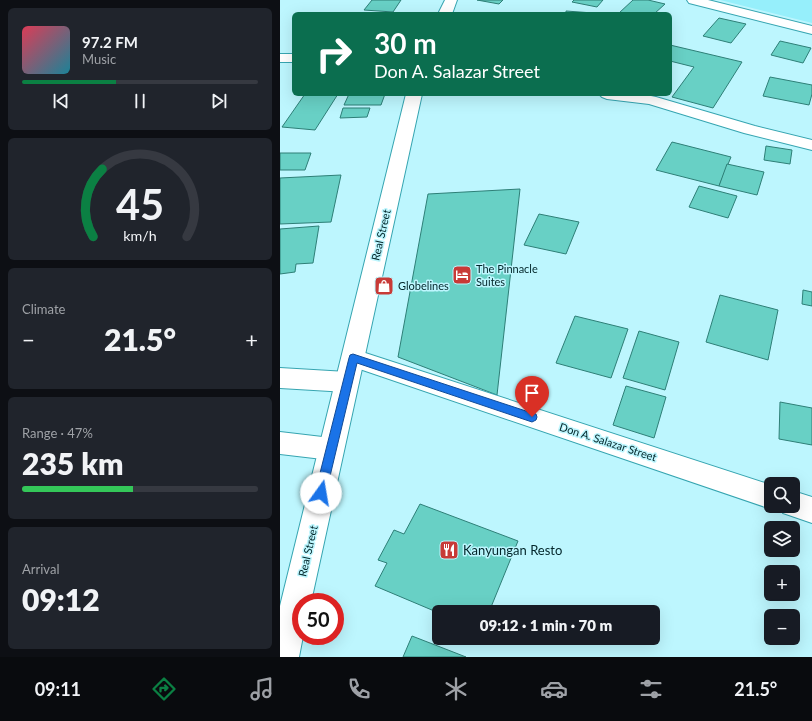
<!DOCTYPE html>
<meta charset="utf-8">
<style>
:root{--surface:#171b24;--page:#20242c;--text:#f1f3f6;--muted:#9ea1a6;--line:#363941;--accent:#0b8043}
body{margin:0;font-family:Lato,sans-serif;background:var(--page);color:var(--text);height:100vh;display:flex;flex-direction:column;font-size:15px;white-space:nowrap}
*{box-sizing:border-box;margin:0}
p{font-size:13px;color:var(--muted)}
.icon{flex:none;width:22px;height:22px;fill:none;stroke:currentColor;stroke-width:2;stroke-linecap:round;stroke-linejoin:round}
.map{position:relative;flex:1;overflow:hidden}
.details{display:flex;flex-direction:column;gap:8px;padding:8px;background:#0d0f14;width:280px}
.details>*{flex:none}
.banner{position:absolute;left:12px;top:12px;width:380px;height:84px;border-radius:6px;box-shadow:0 4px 16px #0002;background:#0b6e4f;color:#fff;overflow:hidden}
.buttons{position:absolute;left:484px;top:477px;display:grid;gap:8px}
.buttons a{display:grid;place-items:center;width:36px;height:36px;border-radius:6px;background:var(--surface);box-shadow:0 4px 16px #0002;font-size:20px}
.speed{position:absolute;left:12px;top:593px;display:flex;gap:8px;font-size:20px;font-weight:700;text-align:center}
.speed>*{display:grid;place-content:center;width:52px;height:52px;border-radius:50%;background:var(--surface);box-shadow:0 4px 16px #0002;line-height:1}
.speed .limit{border:6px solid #d22;background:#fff;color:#111}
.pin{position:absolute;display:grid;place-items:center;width:34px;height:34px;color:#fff;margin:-41px -17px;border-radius:50% 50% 50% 0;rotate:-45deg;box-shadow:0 0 4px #0007}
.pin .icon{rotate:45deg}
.me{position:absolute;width:44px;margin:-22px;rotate:13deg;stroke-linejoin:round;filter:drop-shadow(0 0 3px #0008)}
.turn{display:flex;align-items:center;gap:14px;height:84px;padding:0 16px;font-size:18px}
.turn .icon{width:52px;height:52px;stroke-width:2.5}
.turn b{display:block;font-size:28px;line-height:34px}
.big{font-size:30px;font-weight:800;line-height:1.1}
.details .widget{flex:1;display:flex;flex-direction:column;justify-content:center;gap:6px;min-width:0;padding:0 14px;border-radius:6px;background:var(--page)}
.details .dial{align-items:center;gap:0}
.dial svg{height:104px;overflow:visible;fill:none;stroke:var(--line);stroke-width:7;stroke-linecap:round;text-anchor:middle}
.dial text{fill:var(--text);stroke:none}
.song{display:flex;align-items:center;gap:12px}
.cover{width:48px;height:48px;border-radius:6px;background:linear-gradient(135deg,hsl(350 70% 55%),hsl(190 70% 35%))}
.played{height:4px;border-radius:2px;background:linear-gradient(90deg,var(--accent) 40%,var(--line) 40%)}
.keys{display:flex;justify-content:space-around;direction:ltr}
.heat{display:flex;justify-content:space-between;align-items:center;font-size:22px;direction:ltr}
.charge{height:6px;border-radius:3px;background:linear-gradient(90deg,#34c759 47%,var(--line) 0)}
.trip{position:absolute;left:152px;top:605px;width:228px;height:40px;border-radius:6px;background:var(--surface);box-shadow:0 4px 16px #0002;font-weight:800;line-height:40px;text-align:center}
.tab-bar{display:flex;height:64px;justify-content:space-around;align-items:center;background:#090b0e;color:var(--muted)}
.tab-bar .icon{width:28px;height:28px}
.tab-bar .selected{color:var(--accent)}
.tab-bar b{font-size:18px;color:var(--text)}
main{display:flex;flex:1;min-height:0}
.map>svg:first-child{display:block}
</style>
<main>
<section class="details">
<div class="widget">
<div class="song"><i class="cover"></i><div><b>97.2 FM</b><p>Music</p></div></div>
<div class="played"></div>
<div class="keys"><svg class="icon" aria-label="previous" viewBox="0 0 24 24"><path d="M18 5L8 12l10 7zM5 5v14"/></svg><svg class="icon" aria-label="pause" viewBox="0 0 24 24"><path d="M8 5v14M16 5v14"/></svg><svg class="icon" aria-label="next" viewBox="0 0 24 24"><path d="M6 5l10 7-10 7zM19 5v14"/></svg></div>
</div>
<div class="widget dial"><svg viewBox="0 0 100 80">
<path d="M14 69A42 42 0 1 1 86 69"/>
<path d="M14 69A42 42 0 0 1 21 17" stroke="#0b8043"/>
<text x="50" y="56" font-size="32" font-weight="700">45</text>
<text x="50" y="72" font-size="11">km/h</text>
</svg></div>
<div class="widget"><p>Climate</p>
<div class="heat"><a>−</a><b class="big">21.5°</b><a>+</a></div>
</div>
<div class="widget"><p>Range · 47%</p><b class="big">235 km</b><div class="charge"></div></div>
<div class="widget"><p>Arrival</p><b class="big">09:12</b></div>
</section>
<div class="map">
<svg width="532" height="657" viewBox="0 0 532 657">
<rect width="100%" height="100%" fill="#bdf6fe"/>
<!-- built -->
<path fill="#96effb" d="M440,0H532V23Z"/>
<!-- building -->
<g fill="#68d0c5" stroke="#2e7f77">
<path d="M92,0H121L113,12L84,10Z"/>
<path d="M197,0H223L219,4Z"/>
<path d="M294,0H323L317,7L292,2Z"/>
<path d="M353,0H368L385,4L374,14L339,13Z"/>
<path d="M286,11L313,13L327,14H286Z"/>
<path d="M439,18L466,24L451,43L423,36Z"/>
<path d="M500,41L531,48L523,63L491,55Z"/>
<path d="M390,45L462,62L433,108L392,97L414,67L390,61Z"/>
<path d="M490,77L532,85V94L529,105L483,96Z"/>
<path d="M25,94H58L35,130L2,127Z"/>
<path d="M69,94H105L101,105H64Z"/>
<path d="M63,108H90L87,117L60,118Z"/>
<path d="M392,142L451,157L439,186L376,170Z"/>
<path d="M486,146L512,150L510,164L484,160Z"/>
<path d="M0,153H31L25,170H0Z"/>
<path d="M447,164L484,172L477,195L439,186Z"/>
<path d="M61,175L51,222L0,224V178Z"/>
<path d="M419,186L457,196L448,218L409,207Z"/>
<path d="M240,189L217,395L118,357L148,194Z"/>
<path d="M259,214L299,222L286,254L244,245Z"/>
<path d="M39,226L33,263L16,264L15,272L0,274V229Z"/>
<path d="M523,290L532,292V306L522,304Z"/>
<path d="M440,295L498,310L488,360L426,342Z"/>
<path d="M295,316L348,329L331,378L276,363Z"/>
<path d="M359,331L399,342L385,390L343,378Z"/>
<path d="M346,386L386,397L374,438L333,425Z"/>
<path d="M500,402L532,408V445L499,439Z"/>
<path d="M140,504L238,541L209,612L159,613L95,586L107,563L98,560L114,530L124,534Z"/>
<path d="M132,636L186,657H123Z"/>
</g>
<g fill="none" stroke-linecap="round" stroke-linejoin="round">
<defs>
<g id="minor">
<path d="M407,0H428L532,26V34L409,3Z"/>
<rect x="0" y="54" width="14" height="8"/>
<path d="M319,94H361L376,97L475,126L532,140V150L464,133L369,104L327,99L322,97Z"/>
<path d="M73,349L491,485V506H500L491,509L65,364L62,358L65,352Z"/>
<path d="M0,368L67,372L75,375L79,382L75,389L67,392L0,388Z"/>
<path d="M0,432L51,438L60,441L64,449L60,457L51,460L0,454Z"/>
<path d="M513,491L532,497V523L503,513L500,506H513Z"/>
</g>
<g id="secondary">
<path d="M165,0H177L172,14H158Z"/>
<path d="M126,94H142L31,602H21V636H23L19,657H0V606Z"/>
</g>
</defs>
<!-- minor casing -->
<use href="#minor" stroke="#36a5b1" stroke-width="2"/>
<!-- secondary casing -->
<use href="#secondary" stroke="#36a5b1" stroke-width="2"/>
<!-- minor -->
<use href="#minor" fill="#fff" fill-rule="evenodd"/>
<!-- secondary -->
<use href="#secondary" fill="#fff" fill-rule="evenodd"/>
</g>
<!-- route -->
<path fill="#1a73e8" stroke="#114b97" d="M73,354L252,413L256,414L257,417L256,420L252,422L77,363L46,493L45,497L41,498L37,497L35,493L69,358L70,355Z"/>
<!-- icons -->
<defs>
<symbol id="hotel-square" viewBox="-11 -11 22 22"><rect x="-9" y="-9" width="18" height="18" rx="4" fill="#c83a37" stroke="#bdf6fe"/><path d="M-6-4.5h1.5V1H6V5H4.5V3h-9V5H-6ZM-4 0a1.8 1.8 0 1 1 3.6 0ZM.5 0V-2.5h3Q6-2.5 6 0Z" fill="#fff"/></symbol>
<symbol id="shop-square" viewBox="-11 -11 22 22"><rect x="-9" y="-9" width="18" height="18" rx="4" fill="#c83a37" stroke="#bdf6fe"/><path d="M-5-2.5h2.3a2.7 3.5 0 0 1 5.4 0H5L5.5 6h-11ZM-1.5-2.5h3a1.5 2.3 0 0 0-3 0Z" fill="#fff"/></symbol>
<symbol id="restaurant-square" viewBox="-11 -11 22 22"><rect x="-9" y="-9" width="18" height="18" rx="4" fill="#c83a37" stroke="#bdf6fe"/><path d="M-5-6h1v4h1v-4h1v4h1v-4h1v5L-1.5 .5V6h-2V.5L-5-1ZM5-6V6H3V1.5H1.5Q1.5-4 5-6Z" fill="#fff"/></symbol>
</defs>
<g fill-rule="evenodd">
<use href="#hotel-square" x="171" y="264" width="22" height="22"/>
<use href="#shop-square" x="93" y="275" width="22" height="22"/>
<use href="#restaurant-square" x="158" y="539" width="22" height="22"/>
</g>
<g text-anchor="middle" stroke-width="3" stroke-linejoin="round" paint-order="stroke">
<!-- street labels -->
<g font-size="11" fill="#022529" stroke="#bdf6fe">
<text transform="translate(101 235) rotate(-77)" y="4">Real Street</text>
<text transform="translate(328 442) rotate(18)" y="4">Don A. Salazar Street</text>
<text transform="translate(28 551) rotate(-77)" y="4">Real Street</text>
</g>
<!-- poi labels -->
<g font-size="11" fill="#022529" stroke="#bdf6fe" text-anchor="start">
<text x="196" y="273">The Pinnacle<tspan x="196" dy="13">Suites</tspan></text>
<text x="118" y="290">Globelines</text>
</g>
<!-- near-poi labels -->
<g font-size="13" fill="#022529" stroke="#bdf6fe" text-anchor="start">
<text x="183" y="555">Kanyungan Resto</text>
</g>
</g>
</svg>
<div class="buttons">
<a><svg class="icon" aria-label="search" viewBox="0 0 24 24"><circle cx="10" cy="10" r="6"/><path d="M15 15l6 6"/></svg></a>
<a><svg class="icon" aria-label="layers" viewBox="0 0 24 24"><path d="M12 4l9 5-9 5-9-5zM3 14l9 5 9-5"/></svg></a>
<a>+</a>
<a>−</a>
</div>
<div class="speed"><div class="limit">50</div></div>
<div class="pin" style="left:252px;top:417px;background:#d93025"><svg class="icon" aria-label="arrive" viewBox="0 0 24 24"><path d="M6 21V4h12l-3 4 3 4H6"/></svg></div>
<svg class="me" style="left:41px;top:493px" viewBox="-20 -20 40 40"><circle r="19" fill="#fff"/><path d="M0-13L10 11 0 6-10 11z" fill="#1a73e8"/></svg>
<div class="trip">09:12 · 1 min · 70 m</div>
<div class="banner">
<div class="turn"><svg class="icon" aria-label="right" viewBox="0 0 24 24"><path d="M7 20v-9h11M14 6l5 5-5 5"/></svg><div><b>30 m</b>Don A. Salazar Street</div></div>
</div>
</div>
</main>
<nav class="tab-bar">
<b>09:11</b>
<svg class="icon selected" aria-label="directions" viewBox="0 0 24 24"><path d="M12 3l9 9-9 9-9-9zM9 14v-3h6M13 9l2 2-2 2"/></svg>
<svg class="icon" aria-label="music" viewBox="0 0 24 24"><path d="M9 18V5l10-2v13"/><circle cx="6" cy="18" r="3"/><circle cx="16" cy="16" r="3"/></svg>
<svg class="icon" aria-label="phone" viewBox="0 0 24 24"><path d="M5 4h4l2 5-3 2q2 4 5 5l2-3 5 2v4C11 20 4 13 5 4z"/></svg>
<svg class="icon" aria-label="climate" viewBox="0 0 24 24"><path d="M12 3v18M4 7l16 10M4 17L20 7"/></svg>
<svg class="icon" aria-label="car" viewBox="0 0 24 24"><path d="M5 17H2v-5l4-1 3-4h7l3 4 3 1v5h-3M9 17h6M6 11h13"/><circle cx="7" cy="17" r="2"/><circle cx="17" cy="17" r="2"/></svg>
<svg class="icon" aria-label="filters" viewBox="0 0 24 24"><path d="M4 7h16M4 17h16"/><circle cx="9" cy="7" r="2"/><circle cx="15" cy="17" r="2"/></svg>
<b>21.5°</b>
</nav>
